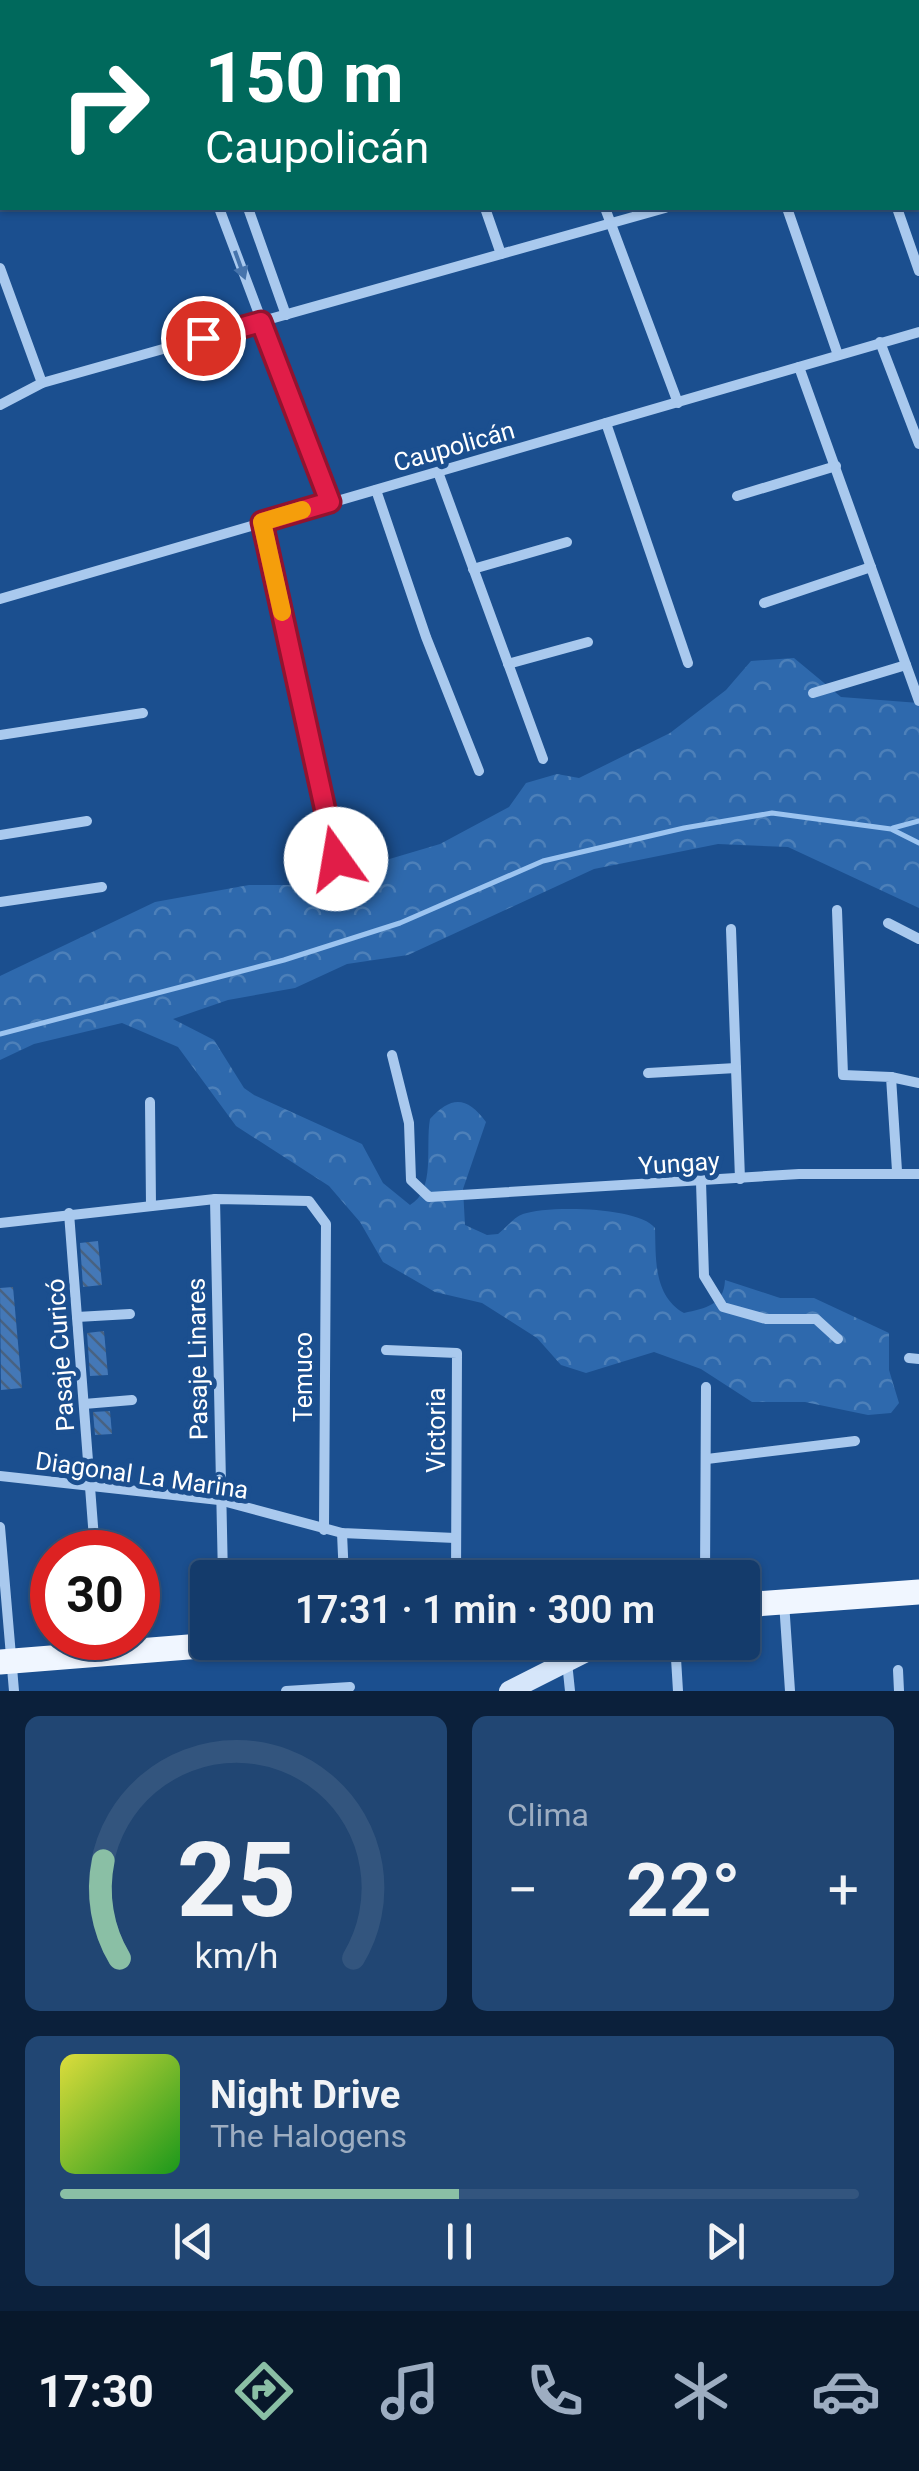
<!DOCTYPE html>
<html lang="es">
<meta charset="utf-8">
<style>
:root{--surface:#143b6b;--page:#214673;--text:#f1f3f6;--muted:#9dadc1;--line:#33557e;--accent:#8abfa5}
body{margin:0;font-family:Roboto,sans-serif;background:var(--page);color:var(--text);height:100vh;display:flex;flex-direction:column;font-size:38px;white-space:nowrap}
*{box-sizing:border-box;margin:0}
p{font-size:32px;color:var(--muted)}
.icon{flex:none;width:55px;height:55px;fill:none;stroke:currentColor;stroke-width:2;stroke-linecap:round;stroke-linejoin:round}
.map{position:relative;height:1691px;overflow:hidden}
.panel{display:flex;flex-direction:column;gap:25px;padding:25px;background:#0b203b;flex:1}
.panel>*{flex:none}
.top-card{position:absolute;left:0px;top:0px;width:920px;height:210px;box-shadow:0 2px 8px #0004,0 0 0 2px var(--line);background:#00695c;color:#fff;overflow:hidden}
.speed{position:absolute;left:30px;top:1530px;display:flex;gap:20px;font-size:50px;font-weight:700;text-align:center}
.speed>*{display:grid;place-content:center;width:130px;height:130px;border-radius:50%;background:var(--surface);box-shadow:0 2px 8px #0004,0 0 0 2px var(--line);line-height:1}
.speed .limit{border:15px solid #d22;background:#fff;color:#111}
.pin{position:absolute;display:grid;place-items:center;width:85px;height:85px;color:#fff;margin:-42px;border:5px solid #fff;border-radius:50%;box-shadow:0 2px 10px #0007}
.me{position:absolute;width:110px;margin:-55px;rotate:347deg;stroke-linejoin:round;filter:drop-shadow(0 0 8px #0008)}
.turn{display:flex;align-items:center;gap:35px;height:210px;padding:0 40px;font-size:45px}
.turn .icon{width:130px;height:130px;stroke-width:2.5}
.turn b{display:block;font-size:70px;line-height:85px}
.big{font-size:75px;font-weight:600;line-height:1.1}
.panel .widget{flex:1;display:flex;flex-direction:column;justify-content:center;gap:15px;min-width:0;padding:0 35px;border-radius:15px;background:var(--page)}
.panel .dial{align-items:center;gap:0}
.dial svg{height:260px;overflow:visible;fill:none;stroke:var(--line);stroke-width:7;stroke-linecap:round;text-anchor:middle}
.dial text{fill:var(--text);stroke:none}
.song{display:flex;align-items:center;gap:30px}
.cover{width:120px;height:120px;border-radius:15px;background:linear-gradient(135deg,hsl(60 70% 55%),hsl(120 70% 35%))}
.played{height:10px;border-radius:5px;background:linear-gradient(90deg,var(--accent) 50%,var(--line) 50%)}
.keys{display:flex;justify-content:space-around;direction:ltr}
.heat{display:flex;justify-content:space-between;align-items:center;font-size:55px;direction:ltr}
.panel .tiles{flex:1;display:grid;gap:25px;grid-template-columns:1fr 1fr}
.widget:last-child{grid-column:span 2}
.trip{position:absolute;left:190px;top:1560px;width:570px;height:100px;border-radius:10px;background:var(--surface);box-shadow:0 2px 8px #0004,0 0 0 2px var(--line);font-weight:600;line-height:100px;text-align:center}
.dock{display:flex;height:160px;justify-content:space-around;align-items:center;background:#08182b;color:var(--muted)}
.dock .icon{width:70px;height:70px}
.dock .current{color:var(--accent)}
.dock b{font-size:45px;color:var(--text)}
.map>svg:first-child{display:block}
</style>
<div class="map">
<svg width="919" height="1691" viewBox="0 0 919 1691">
<defs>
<pattern id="forest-crowns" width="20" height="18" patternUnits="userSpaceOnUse" patternTransform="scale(2.5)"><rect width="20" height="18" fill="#2e69ad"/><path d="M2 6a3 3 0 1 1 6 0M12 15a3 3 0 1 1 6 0" fill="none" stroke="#4d80b9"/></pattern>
<pattern id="building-back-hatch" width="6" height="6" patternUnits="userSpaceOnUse" patternTransform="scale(2.5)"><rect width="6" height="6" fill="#4478b7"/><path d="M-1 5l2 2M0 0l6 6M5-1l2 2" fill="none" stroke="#486282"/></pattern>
</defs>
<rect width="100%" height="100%" fill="#1b4f8f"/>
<!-- forest -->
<path fill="url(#forest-crowns)" d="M794,658L841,697L919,703V908L788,847L718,844L594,869L408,955L347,964L295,988L228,1000L173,1019L214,1040L244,1088L254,1095L362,1144L383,1183L410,1205C436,1190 425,1147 430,1119C451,1096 467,1096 486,1122L463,1189L465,1225L487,1235L498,1234C506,1228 514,1217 523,1214C548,1205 640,1207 655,1228C656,1257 653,1296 684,1313C706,1308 724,1305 725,1280L780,1298H814L889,1333V1370L899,1403L891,1413L868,1415L805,1402H752L701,1369L654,1352L586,1373L561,1365L537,1338L482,1303L435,1292L383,1262L360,1222L329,1186L236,1126L178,1047L122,1023L34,1044L0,1060V976L155,902L249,885H302L440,844L509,807L526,783L557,774L579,778L670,733L726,690L751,661Z"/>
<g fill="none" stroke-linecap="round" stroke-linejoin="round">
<!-- stream -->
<g stroke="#9cc4f0" stroke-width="5">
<path d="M893,828L919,821"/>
<path d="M0,1034L284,960L400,923L543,861L684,828L772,813L891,829L919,843"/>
</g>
</g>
<!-- building -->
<g fill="url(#building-back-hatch)">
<path d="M98,1241L102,1285L83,1287L80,1243Z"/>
<path d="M13,1287L22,1388L1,1390L0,1288Z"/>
<path d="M104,1331L108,1375L90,1376L87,1333Z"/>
<path d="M110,1411L112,1434L95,1435L93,1412Z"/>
</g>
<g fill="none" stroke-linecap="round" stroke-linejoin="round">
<!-- street -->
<g stroke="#a9c9ee" stroke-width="10">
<path d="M24,0L25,2"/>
<path d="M144,0V2"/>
<path d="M174,0L175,2"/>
<path d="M298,0L299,2"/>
<path d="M413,0L414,2"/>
<path d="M532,0L533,2"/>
<path d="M650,0L651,2"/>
<path d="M768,0L769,2"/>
<path d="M884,0L885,2"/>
<path d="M9,2L16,0"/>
<path d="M322,2L330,0"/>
<path d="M0,6L2,5"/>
<path d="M918,98L919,103"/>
<path d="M918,133H919"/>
<path d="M219,208L330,502"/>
<path d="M248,208L286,315"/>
<path d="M485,208L501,254"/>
<path d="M605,208L678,403"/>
<path d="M787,208L838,355"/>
<path d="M897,208L919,271"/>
<path d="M0,268L42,383"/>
<path d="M880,342L919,444"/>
<path d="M799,367L919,701"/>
<path d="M0,405L42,383L665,208"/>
<path d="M606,423L688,663"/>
<path d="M438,472L543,759"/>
<path d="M376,490L426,637L479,771"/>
<path d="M737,496L836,466"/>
<path d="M262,522L336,859"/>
<path d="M473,569L567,542"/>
<path d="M0,599L919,332"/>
<path d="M764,603L871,567"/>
<path d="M508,664L588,642"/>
<path d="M813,693L906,665"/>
<path d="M0,735L143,713"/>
<path d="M0,835L87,821"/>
<path d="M0,902L102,887"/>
<path d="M837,910L843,1075L891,1077L897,1171"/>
<path d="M888,923L919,939"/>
<path d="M731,929L740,1179"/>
<path d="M392,1055L409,1123L411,1180L429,1197L799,1174H919"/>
<path d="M648,1073L736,1068"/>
<path d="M891,1077L919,1083"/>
<path d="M150,1102L151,1206"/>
<path d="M701,1182L704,1276L723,1307L766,1319H816L838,1339"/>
<path d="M215,1199L223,1578"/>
<path d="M69,1213L95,1552"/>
<path d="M0,1223L215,1199L309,1201L326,1224L324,1530"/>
<path d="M77,1317L130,1314"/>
<path d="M386,1350L457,1353L456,1578"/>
<path d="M909,1358L919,1359"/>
<path d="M84,1404L132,1400"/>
<path d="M707,1459L855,1441"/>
<path d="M0,1476L219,1500L342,1533L455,1538"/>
<path d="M0,1527L14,1691"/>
<path d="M342,1533L344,1578"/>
<path d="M705,1578L706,1387"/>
<path d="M784,1602L790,1691"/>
<path d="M675,1642L678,1691"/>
<path d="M567,1662L570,1691"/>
<path d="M898,1670L899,1691"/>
<path d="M286,1691L350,1687"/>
</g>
<!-- secondary -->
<path stroke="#d6e6fa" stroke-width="20" d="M509,1691L606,1642"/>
<!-- primary -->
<g stroke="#f0f6ff" stroke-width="25">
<path d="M742,1605L919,1592"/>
<path d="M0,1662L251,1642"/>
</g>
</g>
<!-- one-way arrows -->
<defs><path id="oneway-solid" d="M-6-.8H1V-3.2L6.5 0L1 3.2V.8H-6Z" transform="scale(2.5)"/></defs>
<use fill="#4674ac" href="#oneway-solid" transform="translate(240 265) rotate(70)"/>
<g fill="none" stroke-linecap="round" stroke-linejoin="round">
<defs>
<path id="route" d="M203,338L261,322L330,502L262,522L336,859"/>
</defs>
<!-- route casing -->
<use href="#route" stroke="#92132f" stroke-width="25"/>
<!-- route -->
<use href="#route" stroke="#e11d48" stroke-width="18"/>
<!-- slow -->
<path stroke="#f59e0b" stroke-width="18" d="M282,612L262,522L302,510"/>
</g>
<g text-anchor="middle" stroke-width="10" stroke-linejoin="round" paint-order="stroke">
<!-- street labels -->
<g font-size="25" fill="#fff" stroke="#1b4f8f">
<text transform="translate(454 446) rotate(-16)" y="9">Caupolicán</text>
<text transform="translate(679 1163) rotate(-4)" y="9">Yungay</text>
<text transform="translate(60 1355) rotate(-94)" y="9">Pasaje Curicó</text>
<text transform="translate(197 1359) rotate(-91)" y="9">Pasaje Linares</text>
<text transform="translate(303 1377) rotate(-90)" y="9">Temuco</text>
<text transform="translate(436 1430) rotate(-90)" y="9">Victoria</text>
<text transform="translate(142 1475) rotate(8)" y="9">Diagonal La Marina</text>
</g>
</g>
</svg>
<div class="speed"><div class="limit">30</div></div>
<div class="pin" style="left:203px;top:338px;background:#d93025"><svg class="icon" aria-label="arrive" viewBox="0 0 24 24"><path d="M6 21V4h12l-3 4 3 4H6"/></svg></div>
<svg class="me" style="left:336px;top:859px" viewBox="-20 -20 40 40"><circle r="19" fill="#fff"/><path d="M0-13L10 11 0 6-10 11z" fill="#e11d48"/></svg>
<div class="trip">17:31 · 1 min · 300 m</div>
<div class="top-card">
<div class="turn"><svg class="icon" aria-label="right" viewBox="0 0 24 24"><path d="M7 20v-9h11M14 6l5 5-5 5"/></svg><div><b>150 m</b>Caupolicán</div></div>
</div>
</div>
<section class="panel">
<div class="tiles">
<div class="widget dial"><svg viewBox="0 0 100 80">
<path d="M14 69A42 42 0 1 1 86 69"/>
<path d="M14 69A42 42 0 0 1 9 39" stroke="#8abfa5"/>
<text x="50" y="56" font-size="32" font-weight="700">25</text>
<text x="50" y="72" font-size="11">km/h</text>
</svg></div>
<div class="widget"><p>Clima</p>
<div class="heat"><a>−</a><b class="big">22°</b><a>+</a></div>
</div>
<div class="widget">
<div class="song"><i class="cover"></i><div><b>Night Drive</b><p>The Halogens</p></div></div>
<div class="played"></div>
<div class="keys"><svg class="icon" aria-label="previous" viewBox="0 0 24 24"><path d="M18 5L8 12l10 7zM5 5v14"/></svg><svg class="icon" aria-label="pause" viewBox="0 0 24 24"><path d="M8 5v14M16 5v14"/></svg><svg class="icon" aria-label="next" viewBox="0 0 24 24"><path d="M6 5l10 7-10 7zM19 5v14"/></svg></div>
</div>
</div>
</section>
<nav class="dock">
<b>17:30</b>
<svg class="icon current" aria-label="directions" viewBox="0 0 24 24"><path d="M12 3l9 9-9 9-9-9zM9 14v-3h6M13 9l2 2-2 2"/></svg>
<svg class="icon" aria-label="music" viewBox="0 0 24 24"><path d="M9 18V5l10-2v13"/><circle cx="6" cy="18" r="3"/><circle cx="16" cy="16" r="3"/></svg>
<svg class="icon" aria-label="phone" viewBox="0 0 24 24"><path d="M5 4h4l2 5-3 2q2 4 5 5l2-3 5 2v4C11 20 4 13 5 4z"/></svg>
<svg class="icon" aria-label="climate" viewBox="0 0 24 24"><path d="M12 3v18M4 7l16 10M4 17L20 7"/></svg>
<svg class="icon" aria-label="car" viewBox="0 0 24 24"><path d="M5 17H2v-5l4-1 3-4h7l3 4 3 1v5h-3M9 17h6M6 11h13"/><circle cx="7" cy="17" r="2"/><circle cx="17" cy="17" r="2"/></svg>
</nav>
